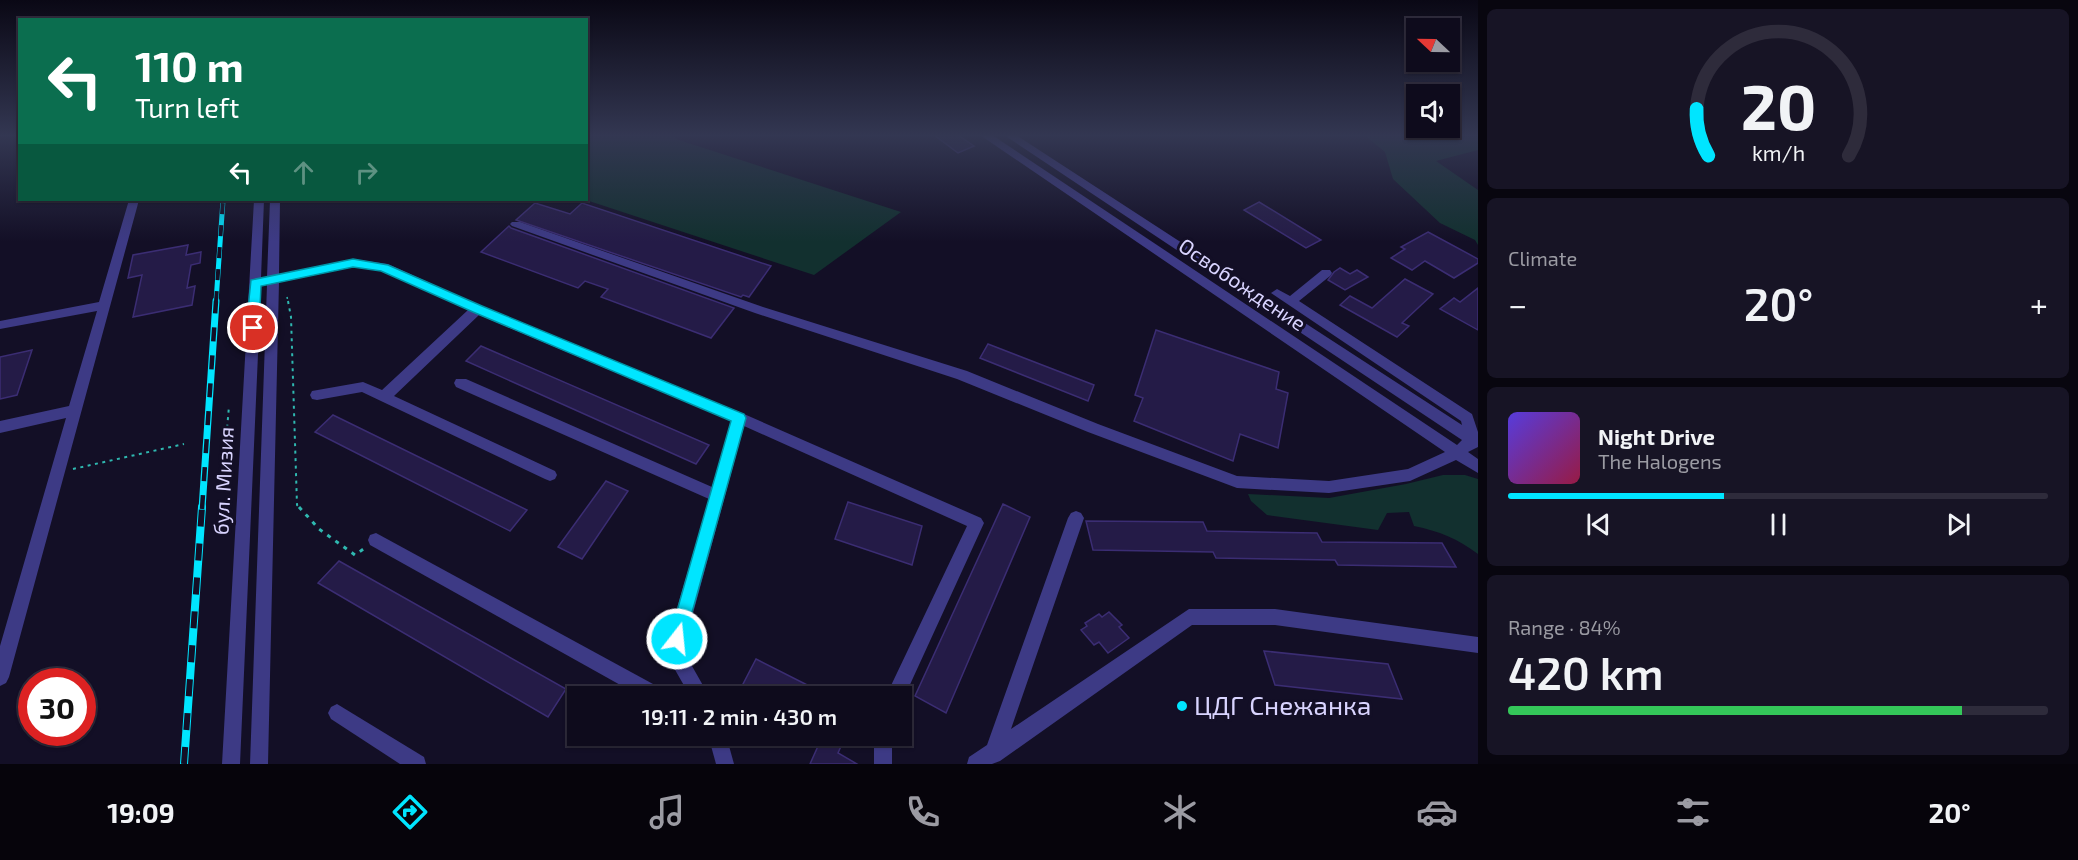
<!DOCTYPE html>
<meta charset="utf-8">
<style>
:root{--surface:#0e0b1c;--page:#171425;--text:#f1f3f6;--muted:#9b9ba3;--line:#2e2b3b;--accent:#00e5ff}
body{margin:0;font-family:"Exo 2",sans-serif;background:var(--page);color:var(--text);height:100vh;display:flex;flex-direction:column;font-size:22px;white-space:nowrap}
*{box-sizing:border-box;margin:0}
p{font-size:20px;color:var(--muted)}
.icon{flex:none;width:33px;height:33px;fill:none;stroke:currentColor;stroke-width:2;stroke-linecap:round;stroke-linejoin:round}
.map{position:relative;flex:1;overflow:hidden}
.drawer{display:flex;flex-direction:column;gap:9px;padding:9px;background:#08060f;width:600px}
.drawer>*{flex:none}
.hud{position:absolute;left:18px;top:18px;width:570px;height:183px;border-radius:0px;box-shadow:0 2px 4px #0004,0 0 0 2px var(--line);background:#0b6e4f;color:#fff;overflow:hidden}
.needle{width:39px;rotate:292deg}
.tools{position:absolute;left:1406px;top:18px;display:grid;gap:12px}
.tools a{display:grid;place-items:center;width:54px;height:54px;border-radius:0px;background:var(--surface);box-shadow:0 2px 4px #0004,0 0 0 2px var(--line);font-size:30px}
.speed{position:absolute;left:18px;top:668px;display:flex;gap:12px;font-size:30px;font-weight:700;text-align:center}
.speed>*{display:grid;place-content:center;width:78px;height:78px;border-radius:50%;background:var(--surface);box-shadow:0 2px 4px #0004,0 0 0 2px var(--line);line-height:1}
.speed .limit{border:9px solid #d22;background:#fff;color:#111}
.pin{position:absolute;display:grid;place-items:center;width:51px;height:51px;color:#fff;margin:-26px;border:3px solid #fff;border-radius:50%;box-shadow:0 2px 6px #0007}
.me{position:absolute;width:66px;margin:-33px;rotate:16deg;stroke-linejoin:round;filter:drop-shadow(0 0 4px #0008)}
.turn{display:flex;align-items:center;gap:21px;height:126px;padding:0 18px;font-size:27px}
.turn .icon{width:78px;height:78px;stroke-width:2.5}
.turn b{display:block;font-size:42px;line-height:51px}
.lanes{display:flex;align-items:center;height:57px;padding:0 18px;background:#0003;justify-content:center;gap:30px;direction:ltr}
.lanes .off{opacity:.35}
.big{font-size:45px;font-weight:600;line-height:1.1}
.drawer .tile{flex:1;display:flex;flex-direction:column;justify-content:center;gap:9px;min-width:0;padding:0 21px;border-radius:9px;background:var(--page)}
.drawer .dial{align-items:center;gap:0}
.dial svg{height:156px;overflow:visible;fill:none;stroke:var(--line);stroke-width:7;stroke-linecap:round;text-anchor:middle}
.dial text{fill:var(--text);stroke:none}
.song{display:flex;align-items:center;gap:18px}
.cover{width:72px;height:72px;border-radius:9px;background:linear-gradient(135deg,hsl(250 70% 55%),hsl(340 70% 35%))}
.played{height:6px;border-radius:3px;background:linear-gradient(90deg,var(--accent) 40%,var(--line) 40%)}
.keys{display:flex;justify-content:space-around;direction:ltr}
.heat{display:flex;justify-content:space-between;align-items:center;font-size:33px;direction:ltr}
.charge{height:9px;border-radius:4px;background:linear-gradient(90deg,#34c759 84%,var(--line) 0)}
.trip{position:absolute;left:567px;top:686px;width:345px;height:60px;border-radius:0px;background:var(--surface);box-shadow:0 2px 4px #0004,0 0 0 2px var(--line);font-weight:600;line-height:60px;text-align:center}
.dock{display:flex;height:96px;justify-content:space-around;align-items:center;background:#06040b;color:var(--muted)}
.dock .icon{width:42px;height:42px}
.dock .on{color:var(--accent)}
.dock b{font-size:27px;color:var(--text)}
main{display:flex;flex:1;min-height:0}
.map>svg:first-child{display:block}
</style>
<main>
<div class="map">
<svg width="1478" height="764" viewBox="0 0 1478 764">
<rect width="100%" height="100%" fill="#130f26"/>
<!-- green -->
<g fill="#12302f">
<path d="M587,135H673L676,139L901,212L814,275L586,200Z"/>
<path d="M1364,135L1478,137V150L1436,161L1478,190V245L1475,240L1440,223L1393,179L1385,152Z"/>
<path d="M1443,475H1465L1478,479V554C1458,539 1439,531 1414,526L1409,512L1387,513L1378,530L1267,515L1251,501L1248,494L1329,498L1406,484Z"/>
</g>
<!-- building -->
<g fill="#241b47" stroke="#3b2d73" stroke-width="1.5">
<path d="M934,135H958L974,146L958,153Z"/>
<path d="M1259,202L1321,240L1306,248L1244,210Z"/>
<path d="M535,203L570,214L582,203L771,266L749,297L743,295L741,297L516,220Z"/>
<path d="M509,226L511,228L734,308L711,338L601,297L608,289L585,281L578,288L481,252Z"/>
<path d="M1428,232L1478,259V263L1454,278L1425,261L1412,270L1391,258L1405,249L1401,247Z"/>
<path d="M188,245L186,255L201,252L200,263L191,265L187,288L195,286L192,305L133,317L142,275L128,278L133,255Z"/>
<path d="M1340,268L1350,274L1357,270L1368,277L1345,290L1328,280L1334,272Z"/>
<path d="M1405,279L1433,294L1402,323L1409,326L1397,337L1340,305L1350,296L1372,308Z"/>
<path d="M1478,288V330L1440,309L1454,298L1460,302Z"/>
<path d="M1156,330L1279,372L1276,389L1288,393L1278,448L1240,434L1233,461L1134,421L1143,398L1135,395Z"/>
<path d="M988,344L1094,385L1088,401L980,358Z"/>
<path d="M481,346L709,445L696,464L466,361Z"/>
<path d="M32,350L17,395L0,399V357Z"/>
<path d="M333,415L527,510L510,531L315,432Z"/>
<path d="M606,481L628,491L582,559L558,547Z"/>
<path d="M848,502L922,526L912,565L835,539Z"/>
<path d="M1003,504L1030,517L946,713L915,696Z"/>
<path d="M1086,521L1203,522L1207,531L1317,533L1322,542L1442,543L1456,567L1338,565L1335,560L1216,558L1213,552L1093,550Z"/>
<path d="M339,561L566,689L548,717L318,583Z"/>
<path d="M1109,612L1122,625L1119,627L1129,638L1108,653L1099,642L1094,645L1081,630L1087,626L1085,623L1099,614L1102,617Z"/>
<path d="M1264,651L1388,664L1402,699L1275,685Z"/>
<path d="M756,659L829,696H751L753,692L742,686Z"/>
<path d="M823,735H846L838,753L857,764H810Z"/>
</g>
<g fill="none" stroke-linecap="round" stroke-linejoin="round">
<!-- path-far2 -->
<path stroke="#2fb8b0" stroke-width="1.5" stroke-dasharray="2 4" stroke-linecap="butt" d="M287,297L288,302"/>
<!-- path-far1 -->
<g stroke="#2fb8b0" stroke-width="2" stroke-dasharray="3 4.5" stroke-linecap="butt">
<path d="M288,301L291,317L297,505L301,509"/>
<path d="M224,465L229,406"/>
<path d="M73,469L184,444"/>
</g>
<!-- path -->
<path stroke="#2fb8b0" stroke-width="3" stroke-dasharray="4 6" stroke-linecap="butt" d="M299,507L319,529L355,555L365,548"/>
<!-- minor -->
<g fill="#3d3a85" fill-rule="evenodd">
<path d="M980,135H992L1457,445L1462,440L1004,135H1016L1462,425L1461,421L1271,293L1277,289L1290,296L1322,270H1330L1332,273L1330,276L1299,301L1472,414L1478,432V447L1468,452L1478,459V473L1456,460L1410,481L1329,493L1237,488L1088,432L957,379L755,313L512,226L510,224L512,222H520L763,307L967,371L1098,424L1237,476L1329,481L1408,469L1445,452Z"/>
<path d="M129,200H139L9,677L6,683L0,686V646L66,418L0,433V421L69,406L97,311L0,329V321L99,302Z"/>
<path d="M254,200H264L261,278L267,277L270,200H280L279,274L353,259L388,264L481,306L744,414L981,518L984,523L902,702V696H886L967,526L744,426L686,639L688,659L709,696H690L670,661L668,639L709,499L456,387L454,383L456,379H466L712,487L731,421L479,315L394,396L555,471L557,475L555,479L550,481L545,479L362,392L317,400L312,399L310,395L312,391L363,382L382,390L468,310L382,271L353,267L279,282L268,764H250L267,285L261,286L240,764H222Z"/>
<path d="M1076,511L1081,513L1084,518L1011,729L1189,609H1275L1478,637V653L1275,625H1192L1000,761L992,764H967L969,757L987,745L1068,518L1071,513Z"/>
<path d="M376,533L664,690L667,696H640L370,545L368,540L370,535Z"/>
<path d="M337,704L424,757L426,764H400L331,719L328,713L331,707Z"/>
<path d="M708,735H726L734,764H716Z"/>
<rect x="874" y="735" width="18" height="29"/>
</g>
<defs>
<path id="rail-far2" d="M216,302L223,200"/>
<path id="rail-far1" d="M202,509L216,301"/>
<path id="rail" d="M184,764L202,507"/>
</defs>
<!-- rail-far2 casing -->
<use href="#rail-far2" stroke="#00e5ff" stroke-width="5"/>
<!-- rail-far1 casing -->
<use href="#rail-far1" stroke="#00e5ff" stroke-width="7"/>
<!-- rail casing -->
<use href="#rail" stroke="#00e5ff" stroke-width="8"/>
<!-- rail-far2 -->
<use href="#rail-far2" stroke="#130f26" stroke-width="4" stroke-dasharray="11" stroke-linecap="butt"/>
<!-- rail-far1 -->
<use href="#rail-far1" stroke="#130f26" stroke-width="4.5" stroke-dasharray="14" stroke-linecap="butt"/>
<!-- rail -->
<use href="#rail" stroke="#130f26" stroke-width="6" stroke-dasharray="17" stroke-linecap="butt"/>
</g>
<!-- sky -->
<linearGradient id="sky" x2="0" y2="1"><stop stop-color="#0a0815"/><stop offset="0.56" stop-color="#333752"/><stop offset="1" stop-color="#333752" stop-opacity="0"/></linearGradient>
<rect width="1478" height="242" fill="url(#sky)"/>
<!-- route -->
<path fill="#00e5ff" stroke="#0095a6" stroke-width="1.5" d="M353,259L388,265L482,306L744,414L746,418L683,645L677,647L671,645L669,639L731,421L473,312L381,271L353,267L261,286L259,328L257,332H248L246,328L251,280Z"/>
<!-- markers -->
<circle fill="#00e5ff" stroke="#130f26" stroke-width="2" cx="1182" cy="706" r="6"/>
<g text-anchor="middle" stroke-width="6" stroke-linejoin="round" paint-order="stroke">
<!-- street labels -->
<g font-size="21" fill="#d9d4ff" stroke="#130f26">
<text transform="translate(1242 285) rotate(34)" y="7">Освобождение</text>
<text transform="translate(224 481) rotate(-87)" y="7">бул. Мизия</text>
</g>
<!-- near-poi labels -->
<g font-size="26" fill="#d9d4ff" stroke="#130f26" text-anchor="start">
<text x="1194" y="715">ЦДГ Снежанка</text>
</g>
</g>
</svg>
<div class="tools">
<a><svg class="needle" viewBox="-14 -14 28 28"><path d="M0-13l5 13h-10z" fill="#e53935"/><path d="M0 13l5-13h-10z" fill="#9b9ba3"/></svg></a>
<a><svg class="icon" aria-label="sound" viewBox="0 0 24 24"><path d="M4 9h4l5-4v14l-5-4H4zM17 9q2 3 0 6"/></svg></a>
</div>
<div class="speed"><div class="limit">30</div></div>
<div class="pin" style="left:253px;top:328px;background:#d93025"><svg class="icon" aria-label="arrive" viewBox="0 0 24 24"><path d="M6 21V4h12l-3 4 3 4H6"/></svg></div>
<svg class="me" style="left:677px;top:639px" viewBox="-20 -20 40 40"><circle r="17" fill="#00e5ff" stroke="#fff" stroke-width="3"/><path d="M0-11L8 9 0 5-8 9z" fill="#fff"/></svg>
<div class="trip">19:11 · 2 min · 430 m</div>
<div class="hud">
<div class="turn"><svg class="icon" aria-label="left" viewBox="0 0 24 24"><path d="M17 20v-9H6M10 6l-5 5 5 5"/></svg><div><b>110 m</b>Turn left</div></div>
<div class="lanes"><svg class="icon" aria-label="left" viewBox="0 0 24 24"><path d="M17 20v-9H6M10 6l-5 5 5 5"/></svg><svg class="icon off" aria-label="ahead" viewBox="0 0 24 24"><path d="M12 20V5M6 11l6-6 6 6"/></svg><svg class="icon off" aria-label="right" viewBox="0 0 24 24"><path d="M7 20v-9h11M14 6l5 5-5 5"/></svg></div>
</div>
</div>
<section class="drawer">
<div class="tile dial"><svg viewBox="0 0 100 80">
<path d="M14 69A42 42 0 1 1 86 69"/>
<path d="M14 69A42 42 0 0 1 8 45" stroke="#00e5ff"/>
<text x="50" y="56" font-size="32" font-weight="700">20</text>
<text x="50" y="72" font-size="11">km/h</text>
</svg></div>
<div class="tile"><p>Climate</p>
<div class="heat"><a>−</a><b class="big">20°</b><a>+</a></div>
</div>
<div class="tile">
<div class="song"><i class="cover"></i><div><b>Night Drive</b><p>The Halogens</p></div></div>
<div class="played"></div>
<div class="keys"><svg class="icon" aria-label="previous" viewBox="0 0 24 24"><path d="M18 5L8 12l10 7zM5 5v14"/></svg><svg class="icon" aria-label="pause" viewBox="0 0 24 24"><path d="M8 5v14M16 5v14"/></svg><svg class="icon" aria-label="next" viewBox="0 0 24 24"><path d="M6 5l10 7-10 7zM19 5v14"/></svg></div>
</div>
<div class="tile"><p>Range · 84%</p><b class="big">420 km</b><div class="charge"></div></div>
</section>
</main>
<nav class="dock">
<b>19:09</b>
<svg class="icon on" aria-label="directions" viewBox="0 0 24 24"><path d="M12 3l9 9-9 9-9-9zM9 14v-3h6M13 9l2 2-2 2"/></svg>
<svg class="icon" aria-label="music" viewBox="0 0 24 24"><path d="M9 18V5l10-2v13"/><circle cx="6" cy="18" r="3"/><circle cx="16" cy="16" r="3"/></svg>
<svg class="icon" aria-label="phone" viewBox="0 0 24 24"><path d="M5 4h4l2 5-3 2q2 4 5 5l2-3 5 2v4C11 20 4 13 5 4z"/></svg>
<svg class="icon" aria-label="climate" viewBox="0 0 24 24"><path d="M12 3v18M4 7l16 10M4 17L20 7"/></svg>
<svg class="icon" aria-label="car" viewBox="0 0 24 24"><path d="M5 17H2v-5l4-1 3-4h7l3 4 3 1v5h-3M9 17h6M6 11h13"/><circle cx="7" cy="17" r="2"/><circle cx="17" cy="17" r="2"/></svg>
<svg class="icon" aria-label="filters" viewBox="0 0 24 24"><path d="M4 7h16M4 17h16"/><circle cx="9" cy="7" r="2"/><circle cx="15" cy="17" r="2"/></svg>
<b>20°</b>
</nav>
